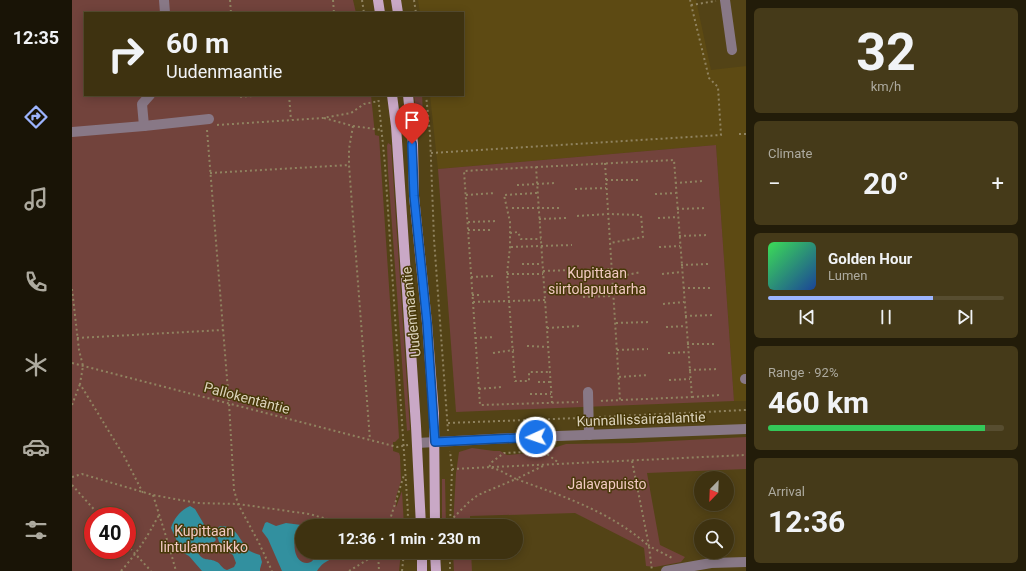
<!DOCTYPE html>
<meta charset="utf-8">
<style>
:root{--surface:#3e3210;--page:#453a19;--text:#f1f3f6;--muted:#adaa9f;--line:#574d30;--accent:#9cb4fd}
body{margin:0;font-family:Roboto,sans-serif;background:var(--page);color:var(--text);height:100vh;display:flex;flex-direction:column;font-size:15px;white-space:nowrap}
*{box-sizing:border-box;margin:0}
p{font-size:13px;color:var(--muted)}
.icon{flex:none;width:22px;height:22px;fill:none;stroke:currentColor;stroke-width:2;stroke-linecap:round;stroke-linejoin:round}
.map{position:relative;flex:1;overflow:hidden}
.drawer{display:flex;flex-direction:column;gap:8px;padding:8px;background:#221c09;width:280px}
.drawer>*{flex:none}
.guide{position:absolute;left:12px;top:12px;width:380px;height:84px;border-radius:0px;box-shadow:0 2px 10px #0003,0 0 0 1px var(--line);background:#3e3210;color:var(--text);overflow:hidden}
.needle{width:26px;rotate:203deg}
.fabs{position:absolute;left:622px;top:471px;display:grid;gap:8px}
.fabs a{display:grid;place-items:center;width:40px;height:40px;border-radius:50%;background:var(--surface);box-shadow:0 2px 10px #0003,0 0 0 1px var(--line);font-size:20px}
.speed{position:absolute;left:12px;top:507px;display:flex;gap:8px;font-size:20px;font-weight:700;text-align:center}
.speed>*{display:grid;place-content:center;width:52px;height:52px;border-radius:50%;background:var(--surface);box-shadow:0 2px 10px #0003,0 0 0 1px var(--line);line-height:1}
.speed .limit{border:6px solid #d22;background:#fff;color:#111}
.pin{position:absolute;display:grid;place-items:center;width:34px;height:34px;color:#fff;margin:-41px -17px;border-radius:50% 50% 50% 0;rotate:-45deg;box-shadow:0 0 4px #0007}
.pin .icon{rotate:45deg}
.me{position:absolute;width:44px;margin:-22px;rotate:267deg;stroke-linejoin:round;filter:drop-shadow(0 0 3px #0008)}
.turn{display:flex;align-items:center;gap:14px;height:84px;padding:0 16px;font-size:18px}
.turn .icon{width:52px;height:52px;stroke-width:2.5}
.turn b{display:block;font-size:28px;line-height:34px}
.big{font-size:30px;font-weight:700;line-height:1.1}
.drawer .card{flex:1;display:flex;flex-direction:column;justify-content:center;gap:6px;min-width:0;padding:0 14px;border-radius:6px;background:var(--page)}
.drawer .dial{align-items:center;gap:0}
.dial b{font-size:52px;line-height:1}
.song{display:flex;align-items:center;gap:12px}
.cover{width:48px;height:48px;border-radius:6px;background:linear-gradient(135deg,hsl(130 70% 55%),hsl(220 70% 35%))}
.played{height:4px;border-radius:2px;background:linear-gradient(90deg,var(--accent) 70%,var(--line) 70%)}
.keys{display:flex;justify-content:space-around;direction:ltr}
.heat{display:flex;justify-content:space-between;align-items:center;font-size:22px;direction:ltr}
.charge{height:6px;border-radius:3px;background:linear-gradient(90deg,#34c759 92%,var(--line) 0)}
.trip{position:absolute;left:223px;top:519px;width:228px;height:40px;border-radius:20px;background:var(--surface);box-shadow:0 2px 10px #0003,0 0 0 1px var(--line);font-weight:700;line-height:40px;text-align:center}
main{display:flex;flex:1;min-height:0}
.menu{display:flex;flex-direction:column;width:72px;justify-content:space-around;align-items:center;background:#191406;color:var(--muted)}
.menu .icon{width:28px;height:28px}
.menu .on{color:var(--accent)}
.menu b{font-size:18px;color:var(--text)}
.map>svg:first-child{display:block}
</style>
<main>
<nav class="menu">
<b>12:35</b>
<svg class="icon on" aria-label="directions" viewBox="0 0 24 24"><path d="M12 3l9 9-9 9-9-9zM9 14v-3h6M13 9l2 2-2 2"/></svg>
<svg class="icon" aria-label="music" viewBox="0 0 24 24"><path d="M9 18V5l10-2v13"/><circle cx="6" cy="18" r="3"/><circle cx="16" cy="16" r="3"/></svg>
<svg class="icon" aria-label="phone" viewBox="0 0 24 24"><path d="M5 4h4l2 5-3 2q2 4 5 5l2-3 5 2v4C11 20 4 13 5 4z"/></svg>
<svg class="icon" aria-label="climate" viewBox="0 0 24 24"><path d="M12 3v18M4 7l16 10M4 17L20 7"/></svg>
<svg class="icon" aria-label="car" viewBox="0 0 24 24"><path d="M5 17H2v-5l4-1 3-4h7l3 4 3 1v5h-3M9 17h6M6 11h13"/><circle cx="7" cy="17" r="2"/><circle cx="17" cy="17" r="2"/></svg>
<svg class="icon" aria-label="filters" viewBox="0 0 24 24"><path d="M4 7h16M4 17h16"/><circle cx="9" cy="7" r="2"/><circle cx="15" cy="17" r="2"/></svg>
</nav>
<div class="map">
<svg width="674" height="571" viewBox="0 0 674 571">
<rect width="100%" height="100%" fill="#534316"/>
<!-- built -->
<path fill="#5d4a13" d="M346,0H624L639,70L674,66V401H662L644,145L366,169L358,95H391V13H348Z"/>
<!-- green -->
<g fill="#72433c" fill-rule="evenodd">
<path d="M0,0H281L284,13H13V95H299L303,135L307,136L326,421L327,438L323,442H321V451L327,453L328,456L329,481L324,497V507L330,491L332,526H230V552H329L327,571H0ZM21,516H55V550H21Z"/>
<path d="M342,95H350L352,130H347Z"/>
<path d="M316,143L319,145L338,430L335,431L316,171L315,146Z"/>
<path d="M644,145L662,401L384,412L366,169Z"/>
<path d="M674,437V469L575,473L588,545L613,557L609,562L583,567L574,566L572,548L503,513L398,516V526H381L384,473L387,452L400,448L422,451H428L435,455L469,452L494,444L560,443Z"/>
<path d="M370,479H373L374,526H370Z"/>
<path d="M381,552H399L400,571H382Z"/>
</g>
<!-- water -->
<g fill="#32909f">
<path d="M118,506L123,509L133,526L140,531L144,540L142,542L128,544L125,551C131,563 136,557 145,562C149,564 149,568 155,570L162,567L164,563L161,555L149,547L143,531L148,526C164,526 166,537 174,547C177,552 182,553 188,555L190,562L188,569V571H130L117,556L110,552L99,528C102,518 109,510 118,506Z"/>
<path d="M195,522L204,526L214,523L237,526H230V531L226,532C220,540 221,563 235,563C240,563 241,559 245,557C246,556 255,553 257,552C263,550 274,552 282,552L279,555C266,557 253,558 245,571H210L196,539L190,531L193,523Z"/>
</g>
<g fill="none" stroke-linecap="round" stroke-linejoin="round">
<!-- path -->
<g stroke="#908360" stroke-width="2" stroke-dasharray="2 3" stroke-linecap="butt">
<path d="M158,0L159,13"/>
<path d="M261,0L262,13"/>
<path d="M290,0L292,13"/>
<path d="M342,0L344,13"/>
<path d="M619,5L644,1"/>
<path d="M165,95V97L196,95"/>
<path d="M217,95L219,120"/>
<path d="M306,95L313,165L336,513L335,526"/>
<path d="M354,95L358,134L362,239L376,431"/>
<path d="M252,118L281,126L310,130"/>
<path d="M145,125L251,118L279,113L292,104L307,101"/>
<path d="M281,126L277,149V165L298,440"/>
<path d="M135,130L157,403L162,490L166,504L187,543L200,571"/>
<path d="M667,134H674"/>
<path d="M359,153L649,135L646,87L637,78L618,0"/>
<path d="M533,163L548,400"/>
<path d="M464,167L602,160L620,397L526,401"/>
<path d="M138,173L277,165"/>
<path d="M534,180H566"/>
<path d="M603,183L631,181"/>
<path d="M445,185L484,183"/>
<path d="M503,189L534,188"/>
<path d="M465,193L432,195L438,222V247L435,274L443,381H457V372H478"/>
<path d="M583,194L604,193"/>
<path d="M394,195L423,193"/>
<path d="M440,208H488"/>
<path d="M605,209L634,208"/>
<path d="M505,216L536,214L569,215L571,237L538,243"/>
<path d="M586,218L606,217"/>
<path d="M467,219L495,218"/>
<path d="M396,222L426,221"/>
<path d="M396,230H419"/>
<path d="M438,233L446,232L449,239H469"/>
<path d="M607,236L636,235"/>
<path d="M439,247L500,245"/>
<path d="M587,247L608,246"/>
<path d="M450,264H470"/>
<path d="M609,265L637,264"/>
<path d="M510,270L540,269"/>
<path d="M471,271L500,270"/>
<path d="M435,274H471"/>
<path d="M590,274L610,272"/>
<path d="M399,277L422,276"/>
<path d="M540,278L569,272"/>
<path d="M611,288H640"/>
<path d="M0,289L7,350L11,366L8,384L52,456L71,493"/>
<path d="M472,292L494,291"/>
<path d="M400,295H408"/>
<path d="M511,297L541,296"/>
<path d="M401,302L473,300"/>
<path d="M591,304L612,302"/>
<path d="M613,316L642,315"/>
<path d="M544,323L579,322"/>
<path d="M594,327L614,326"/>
<path d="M475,328L508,326"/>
<path d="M5,338L151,330"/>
<path d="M403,338L423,337"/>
<path d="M615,344H645"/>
<path d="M455,346L476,347"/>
<path d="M545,350L576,349"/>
<path d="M421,353L442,350"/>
<path d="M596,353L616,352"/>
<path d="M0,363L298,440L325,447L336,445"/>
<path d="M617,370L647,369"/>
<path d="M547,377L576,375"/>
<path d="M597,380L618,379"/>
<path d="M466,382H478"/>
<path d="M407,389L429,387"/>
<path d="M458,394H479"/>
<path d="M620,397L648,395"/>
<path d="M480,403L464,167L392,171L408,405L506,402"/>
<path d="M0,405L8,384"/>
<path d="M527,417L674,410"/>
<path d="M376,423L507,418"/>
<path d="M560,461L577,546L602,559"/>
<path d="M471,466L444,479L427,470L417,467L420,462L432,453L471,451L487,463"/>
<path d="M380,469L674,455"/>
<path d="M0,477L10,474L81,495L125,503L166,504L237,514L259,520L269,526"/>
<path d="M0,485L28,516"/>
<path d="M81,495L97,546L104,571"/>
<path d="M378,521L397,502L406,495L444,479C493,497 537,511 577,546L580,571"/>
<path d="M316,526L332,475"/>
<path d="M378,526L380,469L378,451"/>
<path d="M55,545L79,571"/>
<path d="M306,552L307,571"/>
<path d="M378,552V571"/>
<path d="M49,571C66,552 75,537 87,515"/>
<path d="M277,571L308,552"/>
<path d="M330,571L332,552"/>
</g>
<!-- minor -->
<g stroke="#887886" stroke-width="10">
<path d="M92,0L93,13"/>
<path d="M653,0L660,50"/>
<path d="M72,126L70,104L78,95"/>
<path d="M0,132L72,126L137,119"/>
<path d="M673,379H674"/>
<path d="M516,392L517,435"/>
<path d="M345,443L459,437L674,429"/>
<path d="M594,571L639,563L674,562"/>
</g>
<!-- major -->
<g stroke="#c9a8c6" stroke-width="10">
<path d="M306,0L308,13"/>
<path d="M324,0L326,13"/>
<path d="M320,95L324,126L344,426L349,526"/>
<path d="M336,95L341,144L342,196L355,323L362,414L363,526"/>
<path d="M350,552V571"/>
<path d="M363,552L364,571"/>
</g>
</g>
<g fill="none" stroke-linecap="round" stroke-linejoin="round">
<defs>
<path id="route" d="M340,144L342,196L355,323L363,442L464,437"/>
</defs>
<!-- route casing -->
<use href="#route" stroke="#114b97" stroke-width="10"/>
<!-- route -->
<use href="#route" stroke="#1a73e8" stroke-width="7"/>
</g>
<g text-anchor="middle" stroke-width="3" stroke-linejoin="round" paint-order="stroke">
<!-- park labels -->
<g font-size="14" fill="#f2c9c2" stroke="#483909">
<text x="525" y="278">Kupittaan<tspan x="525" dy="16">siirtolapuutarha</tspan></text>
<text x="535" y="489">Jalavapuisto</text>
<text x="132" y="536">Kupittaan<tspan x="132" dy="16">lintulammikko</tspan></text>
</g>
<!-- street labels -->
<g font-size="14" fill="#dbd2bb" stroke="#483909">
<text transform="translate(339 312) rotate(-96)" y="5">Uudenmaantie</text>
<text transform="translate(175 398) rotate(15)" y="5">Pallokentäntie</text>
<text transform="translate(569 419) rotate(-2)" y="5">Kunnallissairaalantie</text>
</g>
</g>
</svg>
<div class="fabs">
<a><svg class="needle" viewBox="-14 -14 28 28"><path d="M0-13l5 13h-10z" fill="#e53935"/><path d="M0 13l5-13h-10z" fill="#adaa9f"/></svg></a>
<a><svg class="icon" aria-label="search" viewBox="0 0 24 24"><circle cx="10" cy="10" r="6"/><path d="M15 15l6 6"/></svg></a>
</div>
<div class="speed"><div class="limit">40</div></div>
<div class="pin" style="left:340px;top:144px;background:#d93025"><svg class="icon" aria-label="arrive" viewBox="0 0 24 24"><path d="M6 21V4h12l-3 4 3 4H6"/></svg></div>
<svg class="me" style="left:464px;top:437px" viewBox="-20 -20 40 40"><circle r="17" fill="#1a73e8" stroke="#fff" stroke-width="3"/><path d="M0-11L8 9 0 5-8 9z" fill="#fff"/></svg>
<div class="trip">12:36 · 1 min · 230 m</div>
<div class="guide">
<div class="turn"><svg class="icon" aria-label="right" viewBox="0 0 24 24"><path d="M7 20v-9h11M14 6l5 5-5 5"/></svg><div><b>60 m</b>Uudenmaantie</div></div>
</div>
</div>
<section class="drawer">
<div class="card dial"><b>32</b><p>km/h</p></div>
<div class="card"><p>Climate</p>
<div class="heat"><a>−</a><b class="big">20°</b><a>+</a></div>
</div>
<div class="card">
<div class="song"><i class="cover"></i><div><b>Golden Hour</b><p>Lumen</p></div></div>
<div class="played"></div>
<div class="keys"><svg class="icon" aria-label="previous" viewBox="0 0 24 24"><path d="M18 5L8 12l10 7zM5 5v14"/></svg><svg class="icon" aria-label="pause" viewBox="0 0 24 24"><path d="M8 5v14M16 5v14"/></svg><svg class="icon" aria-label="next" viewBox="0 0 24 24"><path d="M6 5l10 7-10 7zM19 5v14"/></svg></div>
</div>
<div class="card"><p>Range · 92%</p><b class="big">460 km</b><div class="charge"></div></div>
<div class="card"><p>Arrival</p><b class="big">12:36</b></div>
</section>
</main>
